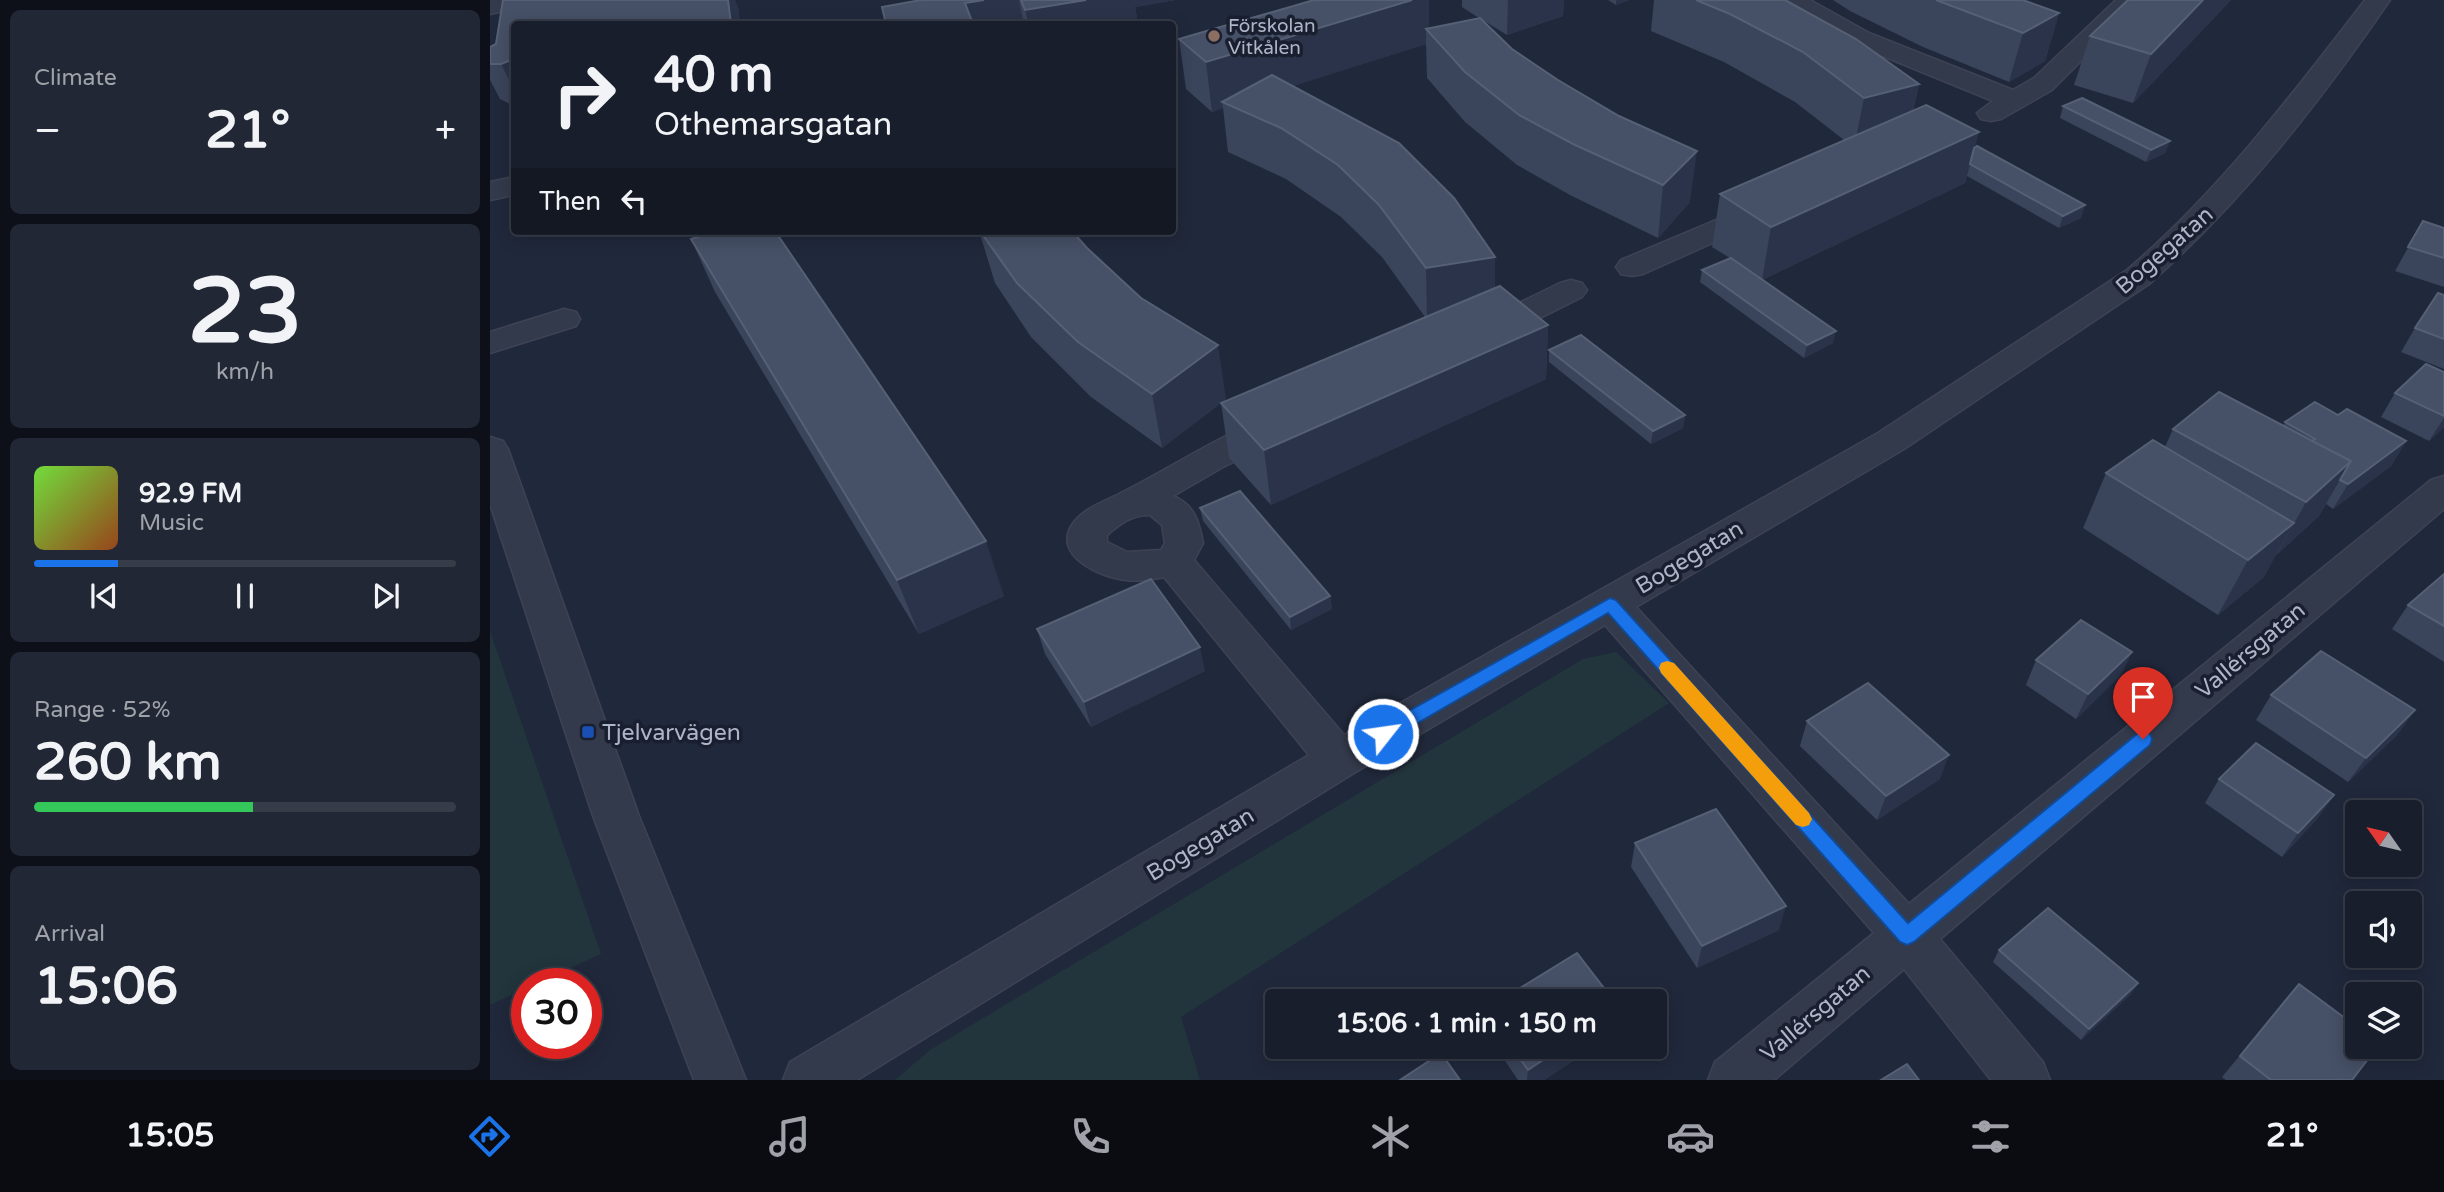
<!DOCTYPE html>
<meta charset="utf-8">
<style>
:root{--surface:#181e2c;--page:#212734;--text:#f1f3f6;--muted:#9fa2a9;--line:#363c48;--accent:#1a73e8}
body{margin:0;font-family:"Varela Round",sans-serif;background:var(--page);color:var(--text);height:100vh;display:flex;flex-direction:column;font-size:26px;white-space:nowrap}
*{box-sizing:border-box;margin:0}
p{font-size:23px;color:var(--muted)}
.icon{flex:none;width:38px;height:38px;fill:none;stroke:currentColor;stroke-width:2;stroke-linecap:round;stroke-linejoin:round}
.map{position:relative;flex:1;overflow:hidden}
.sheet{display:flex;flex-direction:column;gap:10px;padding:10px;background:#0d1018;width:490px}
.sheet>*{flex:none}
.hud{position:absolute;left:21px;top:21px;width:665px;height:214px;border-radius:7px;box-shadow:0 4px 18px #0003,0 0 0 2px var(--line);background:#181e2c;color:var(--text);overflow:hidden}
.needle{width:46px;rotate:304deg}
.tools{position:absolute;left:1855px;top:800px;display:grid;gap:14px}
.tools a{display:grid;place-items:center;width:77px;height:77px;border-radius:7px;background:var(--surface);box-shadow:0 4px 18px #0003,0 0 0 2px var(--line);font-size:35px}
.speed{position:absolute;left:21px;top:968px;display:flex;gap:14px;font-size:35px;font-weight:700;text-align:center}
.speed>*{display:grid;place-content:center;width:91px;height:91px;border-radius:50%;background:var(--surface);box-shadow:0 4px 18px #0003,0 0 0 2px var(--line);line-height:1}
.speed .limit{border:10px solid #d22;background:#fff;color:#111}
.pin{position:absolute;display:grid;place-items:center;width:60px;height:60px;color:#fff;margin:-72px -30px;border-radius:50% 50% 50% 0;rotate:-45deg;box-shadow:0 0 7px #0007}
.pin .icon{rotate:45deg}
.me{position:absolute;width:77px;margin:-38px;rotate:60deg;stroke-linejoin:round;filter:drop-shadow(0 0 5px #0008)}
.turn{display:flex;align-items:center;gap:24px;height:147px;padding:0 28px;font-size:32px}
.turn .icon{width:91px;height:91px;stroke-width:2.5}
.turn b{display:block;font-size:49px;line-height:60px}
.then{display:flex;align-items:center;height:66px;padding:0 28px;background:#0003;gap:14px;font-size:26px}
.big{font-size:52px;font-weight:800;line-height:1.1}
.sheet .widget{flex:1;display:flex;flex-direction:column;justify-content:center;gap:10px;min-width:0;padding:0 24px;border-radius:10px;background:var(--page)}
.sheet .dial{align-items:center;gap:0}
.dial b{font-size:91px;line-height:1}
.song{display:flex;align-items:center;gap:21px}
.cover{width:84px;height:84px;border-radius:10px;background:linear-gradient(135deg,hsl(100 70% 55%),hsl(20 70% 35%))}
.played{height:7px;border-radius:4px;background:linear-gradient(90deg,var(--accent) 20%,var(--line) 20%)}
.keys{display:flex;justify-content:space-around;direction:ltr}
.heat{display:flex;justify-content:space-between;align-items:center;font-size:38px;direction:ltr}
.charge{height:10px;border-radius:5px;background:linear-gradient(90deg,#34c759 52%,var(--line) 0)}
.trip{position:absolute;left:775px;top:989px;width:402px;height:70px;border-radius:7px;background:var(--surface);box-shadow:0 4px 18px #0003,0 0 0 2px var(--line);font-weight:800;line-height:70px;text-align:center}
.tab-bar{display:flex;height:112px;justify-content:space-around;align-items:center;background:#0a0c12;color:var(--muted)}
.tab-bar .icon{width:49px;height:49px}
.tab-bar .selected{color:var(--accent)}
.tab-bar b{font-size:32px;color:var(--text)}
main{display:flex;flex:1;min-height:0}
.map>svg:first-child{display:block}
</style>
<main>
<section class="sheet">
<div class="widget"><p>Climate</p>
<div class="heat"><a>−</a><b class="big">21°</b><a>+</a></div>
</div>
<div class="widget dial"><b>23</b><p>km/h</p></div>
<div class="widget">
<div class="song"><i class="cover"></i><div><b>92.9 FM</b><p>Music</p></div></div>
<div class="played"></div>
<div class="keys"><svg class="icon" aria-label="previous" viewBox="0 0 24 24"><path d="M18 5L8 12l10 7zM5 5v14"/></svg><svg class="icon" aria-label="pause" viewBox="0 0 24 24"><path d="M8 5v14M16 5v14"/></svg><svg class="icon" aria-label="next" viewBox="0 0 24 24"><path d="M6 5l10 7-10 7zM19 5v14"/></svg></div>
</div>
<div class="widget"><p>Range · 52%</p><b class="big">260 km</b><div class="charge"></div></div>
<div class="widget"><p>Arrival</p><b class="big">15:06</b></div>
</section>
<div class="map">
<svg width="1954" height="1080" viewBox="0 0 1954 1080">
<rect width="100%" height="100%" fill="#20283b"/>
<!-- green -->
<g fill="#22353c">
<path d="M0,631L111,954L47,983L37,984V988L0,1005Z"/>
<path d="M1126,652L1179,703L691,1017L710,1080H405L440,1050L1093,659Z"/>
</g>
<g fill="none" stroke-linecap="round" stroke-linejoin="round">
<defs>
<g id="minor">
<path d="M0,0H15L9,12L0,14Z"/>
<path d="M1290,0H1320L1379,33L1523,90L1544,78L1626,0H1652L1562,90L1511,119L1501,121L1491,119L1487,113L1503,101L1361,43L1293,5Z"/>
<path d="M1875,0H1900C1830,102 1752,202 1659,284L1414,449L1146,607L1419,904L1941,480L1954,476V509L1450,939L1553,1062L1560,1080H1501L1414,969L1284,1080H1218L1225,1062L1384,933L1115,625L864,773L367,1080H293L300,1062L819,755L674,577C662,579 649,582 637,580C611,578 559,555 584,522C595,508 613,502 629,494C668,475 706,450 746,431C757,426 769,419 781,417C786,416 791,418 797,420L802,428L797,436L733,467L683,496C705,505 709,522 713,543L704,560L854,735L1388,433L1637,270C1729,191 1801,96 1875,0ZM660,515L672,525L675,543L671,550L637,552L617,542V535C630,524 643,514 660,515Z"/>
<path d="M24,177V195L0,200V182Z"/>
<path d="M1274,200L1285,203L1289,209L1285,215L1153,274L1142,276L1131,274L1126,267L1131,260Z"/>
<path d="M1081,280L1092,283L1097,290L1092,297L1004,341L992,344L980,341L975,334L980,327L1070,283Z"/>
<path d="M74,309L86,312L90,319L86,326L0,353V332Z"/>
<path d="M0,437L13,441L18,449L149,816L256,1080H204L103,816L0,504Z"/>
</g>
</defs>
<!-- minor casing -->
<use href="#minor" stroke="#3d4354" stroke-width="3"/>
<!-- minor -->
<use href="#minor" fill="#333a4b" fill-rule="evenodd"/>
</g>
<!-- wall -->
<g fill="#3a445a">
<path d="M13,0H245L249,11L24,24V104H20L10,99L0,80V47L6,44Z"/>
<path d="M430,0H685L645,7L648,24H396L430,1Z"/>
<path d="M824,0H939V28L989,18L972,7V0H1074L1073,16L1017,35L991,19L1022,49L1200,202L1168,238L1080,195L1027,165L975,122L937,78L936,44L802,86L1005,288L1058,325L1056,379L781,505L739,458L731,403L935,317L892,257L851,217L796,179L738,152L733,108L722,112L696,89L689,39Z"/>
<path d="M1118,0H1139L1126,5Z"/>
<path d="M1164,0H1295L1429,84L1423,111L1489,132L1484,148L1595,205L1591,218L1569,228L1477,176L1475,183L1272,280L1343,343L1314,358L1210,282L1212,270L1240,258L1222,247L1230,194L1354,140L1305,102L1234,62L1161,31Z"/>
<path d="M1343,0H1533L1569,13L1555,61L1519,82L1433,47L1360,11Z"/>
<path d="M1638,0H1741L1643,103L1584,85L1600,36Z"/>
<path d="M1573,106L1680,141L1675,153L1656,162L1570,118Z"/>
<path d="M1933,221L1954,228V287L1905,271Z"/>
<path d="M227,231H287H285L514,596L429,634L225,292L201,239Z"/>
<path d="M489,231H582L736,399L672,448L601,397L541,337L505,283Z"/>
<path d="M1954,295V369L1911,352L1925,328Z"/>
<path d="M1059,350L1195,415L1193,428L1161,444L1059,362Z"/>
<path d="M1954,372V427L1939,441L1891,417L1905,393Z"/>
<path d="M1848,415L1916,441L1901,466L1843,509L1836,504L1829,516L1785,556L1774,577L1728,615L1593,528L1616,473L1675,447L1683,429L1793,426L1795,422Z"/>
<path d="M710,508L840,596L842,609L801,630L713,521Z"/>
<path d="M1954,574V662L1902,629L1918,605Z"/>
<path d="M547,629L715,671L601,727L555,654Z"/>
<path d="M1642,652L1630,676L1586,719L1536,685L1546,660Z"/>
<path d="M1781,695L1925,710L1907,735L1858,782L1766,720Z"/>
<path d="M1317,721L1450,779L1387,820L1310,746Z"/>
<path d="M1729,779L1844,795L1827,819L1792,857L1715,803Z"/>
<path d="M1145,843L1289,930L1207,968L1141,867Z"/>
<path d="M1509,950L1648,983L1640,995L1591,1040L1503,962Z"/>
<path d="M1809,984L1862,1080H1736L1732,1077Z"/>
<path d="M1005,1046H1106L1054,1080H1028Z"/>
</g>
<!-- shaded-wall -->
<g fill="#2a3349">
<path d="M238,0H245L249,11L250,24H241Z"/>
<path d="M494,0H529L534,24H481L475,3Z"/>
<path d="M595,0H685L645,7L648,24H539L535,10Z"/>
<path d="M922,0H939V33L936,29V44L741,106L732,102L733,108L722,112L716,62Z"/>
<path d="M1018,0H1074L1073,16L1017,35Z"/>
<path d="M1126,0H1139L1126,5Z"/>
<path d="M1713,0H1741L1643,103L1661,54Z"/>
<path d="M1569,13L1555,61L1519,82L1533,33Z"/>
<path d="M24,59V90L11,64Z"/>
<path d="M1429,84L1417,134L1364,148L1374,98Z"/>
<path d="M1489,132L1475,183L1272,280L1281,227Z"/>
<path d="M1680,141L1675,153L1656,162L1661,150Z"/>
<path d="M1207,151L1200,202L1168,238L1173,185Z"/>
<path d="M1595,205L1591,218L1569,228L1573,216Z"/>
<path d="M1005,257V310L937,321L936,268Z"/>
<path d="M1058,325L1056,379L781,505L774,450Z"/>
<path d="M1346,331L1343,343L1314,358L1317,345Z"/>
<path d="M728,345L736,399L672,448L662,394Z"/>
<path d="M1195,415L1193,428L1161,444L1163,431Z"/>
<path d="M1954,418V427L1939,441Z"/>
<path d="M1916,441L1901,466L1843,509L1858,484Z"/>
<path d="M1861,461L1829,516L1786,556L1816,502Z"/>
<path d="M1804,523L1774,577L1728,615L1758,560Z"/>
<path d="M496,541L514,596L429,634L407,580Z"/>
<path d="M840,596L842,609L801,630L800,617Z"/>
<path d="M710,647L715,671L601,727L594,702Z"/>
<path d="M1642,652L1630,676L1586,719L1598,694Z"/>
<path d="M1925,710L1907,735L1858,782L1876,758Z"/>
<path d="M1459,755L1450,779L1387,820L1396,796Z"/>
<path d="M1844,795L1827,819L1792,857L1808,833Z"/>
<path d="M1296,906L1289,930L1207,968L1212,946Z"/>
<path d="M1648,983L1640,995L1591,1040L1599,1029Z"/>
<path d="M1074,1046H1106L1054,1080H1037L1038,1070Z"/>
</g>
<!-- building -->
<g fill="#465066" stroke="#566075" stroke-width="2">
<path d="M13,0H238L241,24H24V59L11,64H0V47L6,44Z"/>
<path d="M431,0H494L475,3L483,24H396L392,7Z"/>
<path d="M531,0H596L535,10Z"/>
<path d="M824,0H922L716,62L689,39Z"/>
<path d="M1206,0H1295L1366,39L1429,84L1374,98L1313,52L1240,14Z"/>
<path d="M1446,0H1533L1569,13L1533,33Z"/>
<path d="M1638,0H1713L1661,54L1600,36Z"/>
<path d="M990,18L1022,49L1068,80L1129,116L1207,151L1173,185L1083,144L1029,115L975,72L936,29Z"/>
<path d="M782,75L909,143L964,198L1005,257L936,268L889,205L848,165L791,128L732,102Z"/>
<path d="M1592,98L1680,141L1661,150L1573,106Z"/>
<path d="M1436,105L1489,132L1281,227L1230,194Z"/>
<path d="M1487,146L1595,205L1573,216L1480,164L1484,148Z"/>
<path d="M1933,221L1954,228V258L1918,247Z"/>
<path d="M227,231H285L496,541L407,580L201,239Z"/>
<path d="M490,231H582L597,248L651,298L728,345L662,394L588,342L527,283Z"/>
<path d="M1241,258L1346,331L1317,345L1212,270Z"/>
<path d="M1010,286L1058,325L774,450L731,403Z"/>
<path d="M1948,293L1954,295V339L1925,328Z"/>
<path d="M1091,335L1195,415L1163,431L1059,350Z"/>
<path d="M1936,364L1954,372V416L1905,393Z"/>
<path d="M1729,392L1861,461L1816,502L1683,429Z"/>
<path d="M1825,402L1848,415L1857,409L1916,441L1858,484L1850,480L1861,461L1822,441L1825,439L1795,422Z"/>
<path d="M1663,440L1804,523L1758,560L1616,473Z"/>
<path d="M750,491L840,596L800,617L710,508Z"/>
<path d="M1954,574V626L1918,605Z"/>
<path d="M661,579L710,647L594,702L547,629Z"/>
<path d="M1591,620L1642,652L1598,694L1546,660Z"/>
<path d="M1831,651L1925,710L1876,758L1781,695Z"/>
<path d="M1378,683L1459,755L1396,796L1317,721Z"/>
<path d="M1766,743L1844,795L1808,833L1729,779Z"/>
<path d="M1226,809L1296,906L1212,946L1145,843Z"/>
<path d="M1558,908L1648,983L1599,1029L1509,950Z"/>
<path d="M1087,953L1124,1001H1009Z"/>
<path d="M1809,984L1867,1027V1046H1888L1862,1080H1781L1750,1056Z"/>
<path d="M1021,1046H1074L1038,1070Z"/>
<path d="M951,1053L970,1080H910Z"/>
<path d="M1417,1064L1429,1080H1391Z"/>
</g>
<!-- route -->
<path fill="#1a73e8" stroke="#114b97" stroke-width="2" d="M1120,598L1126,600L1418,923L1647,734L1653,732L1660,734L1662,739L1660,745L1424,942L1417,945L1410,942L1118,613L900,739L893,741L887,739L884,734L887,729Z"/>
<!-- slow -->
<path fill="#f59e0b" d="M1177,661L1184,663L1319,813L1322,819L1319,825L1313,827L1306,825L1171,673L1169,668L1171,663Z"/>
<!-- markers -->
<circle fill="#8d6e63" stroke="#191f2f" stroke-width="2.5" cx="724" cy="36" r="7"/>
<rect fill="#1a4fb4" stroke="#191f2f" stroke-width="2.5" x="91" y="725" width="14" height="14" rx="3.5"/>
<g text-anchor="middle" stroke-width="7" stroke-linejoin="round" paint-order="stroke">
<!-- far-poi labels -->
<g font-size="19" fill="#aeb5c7" stroke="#191f2f" text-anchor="start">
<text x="738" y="32">Förskolan<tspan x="738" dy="22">Vitkålen</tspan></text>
</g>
<!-- street labels -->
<g font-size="23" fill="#aeb5c7" stroke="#191f2f">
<text transform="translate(1674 250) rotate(-41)" y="8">Bogegatan</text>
<text transform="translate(1199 557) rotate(-31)" y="8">Bogegatan</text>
<text transform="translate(1760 650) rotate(-40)" y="8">Vallérsgatan</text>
<text transform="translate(710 844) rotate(-31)" y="8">Bogegatan</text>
<text transform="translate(1325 1013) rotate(-40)" y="8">Vallérsgatan</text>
</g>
<!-- poi labels -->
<g font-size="23" fill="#aeb5c7" stroke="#191f2f" text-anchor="start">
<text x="112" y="740">Tjelvarvägen</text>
</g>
</g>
</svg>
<div class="tools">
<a><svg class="needle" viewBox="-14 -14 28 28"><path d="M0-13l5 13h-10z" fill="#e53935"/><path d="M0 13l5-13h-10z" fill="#9fa2a9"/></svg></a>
<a><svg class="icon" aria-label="sound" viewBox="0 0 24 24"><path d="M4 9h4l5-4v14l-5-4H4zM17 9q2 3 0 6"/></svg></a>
<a><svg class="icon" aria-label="layers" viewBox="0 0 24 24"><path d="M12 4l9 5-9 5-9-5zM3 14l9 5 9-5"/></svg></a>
</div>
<div class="speed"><div class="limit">30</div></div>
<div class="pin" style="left:1653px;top:739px;background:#d93025"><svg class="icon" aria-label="arrive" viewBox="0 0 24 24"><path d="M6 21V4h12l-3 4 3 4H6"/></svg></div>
<svg class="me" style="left:893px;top:734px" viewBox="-20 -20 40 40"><circle r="17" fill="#1a73e8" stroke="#fff" stroke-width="3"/><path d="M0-11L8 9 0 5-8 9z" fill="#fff"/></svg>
<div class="trip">15:06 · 1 min · 150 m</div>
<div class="hud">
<div class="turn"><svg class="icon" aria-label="right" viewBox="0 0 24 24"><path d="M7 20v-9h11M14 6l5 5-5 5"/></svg><div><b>40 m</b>Othemarsgatan</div></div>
<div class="then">Then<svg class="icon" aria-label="left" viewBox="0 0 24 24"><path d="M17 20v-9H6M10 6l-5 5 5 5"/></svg></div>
</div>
</div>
</main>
<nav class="tab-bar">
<b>15:05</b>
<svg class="icon selected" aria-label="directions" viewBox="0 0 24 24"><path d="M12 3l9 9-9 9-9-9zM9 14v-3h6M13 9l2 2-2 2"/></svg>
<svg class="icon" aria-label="music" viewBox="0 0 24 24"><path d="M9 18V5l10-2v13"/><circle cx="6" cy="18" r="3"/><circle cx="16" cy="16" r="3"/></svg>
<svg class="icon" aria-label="phone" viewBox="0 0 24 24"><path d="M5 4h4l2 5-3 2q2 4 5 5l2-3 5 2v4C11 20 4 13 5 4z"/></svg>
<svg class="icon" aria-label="climate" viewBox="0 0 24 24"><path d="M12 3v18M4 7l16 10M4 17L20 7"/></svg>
<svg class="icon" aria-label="car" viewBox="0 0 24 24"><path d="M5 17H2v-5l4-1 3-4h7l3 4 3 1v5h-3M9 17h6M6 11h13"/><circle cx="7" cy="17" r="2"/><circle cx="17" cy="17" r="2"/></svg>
<svg class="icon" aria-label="filters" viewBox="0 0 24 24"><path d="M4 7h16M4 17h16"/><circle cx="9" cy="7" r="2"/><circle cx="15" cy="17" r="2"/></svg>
<b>21°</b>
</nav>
